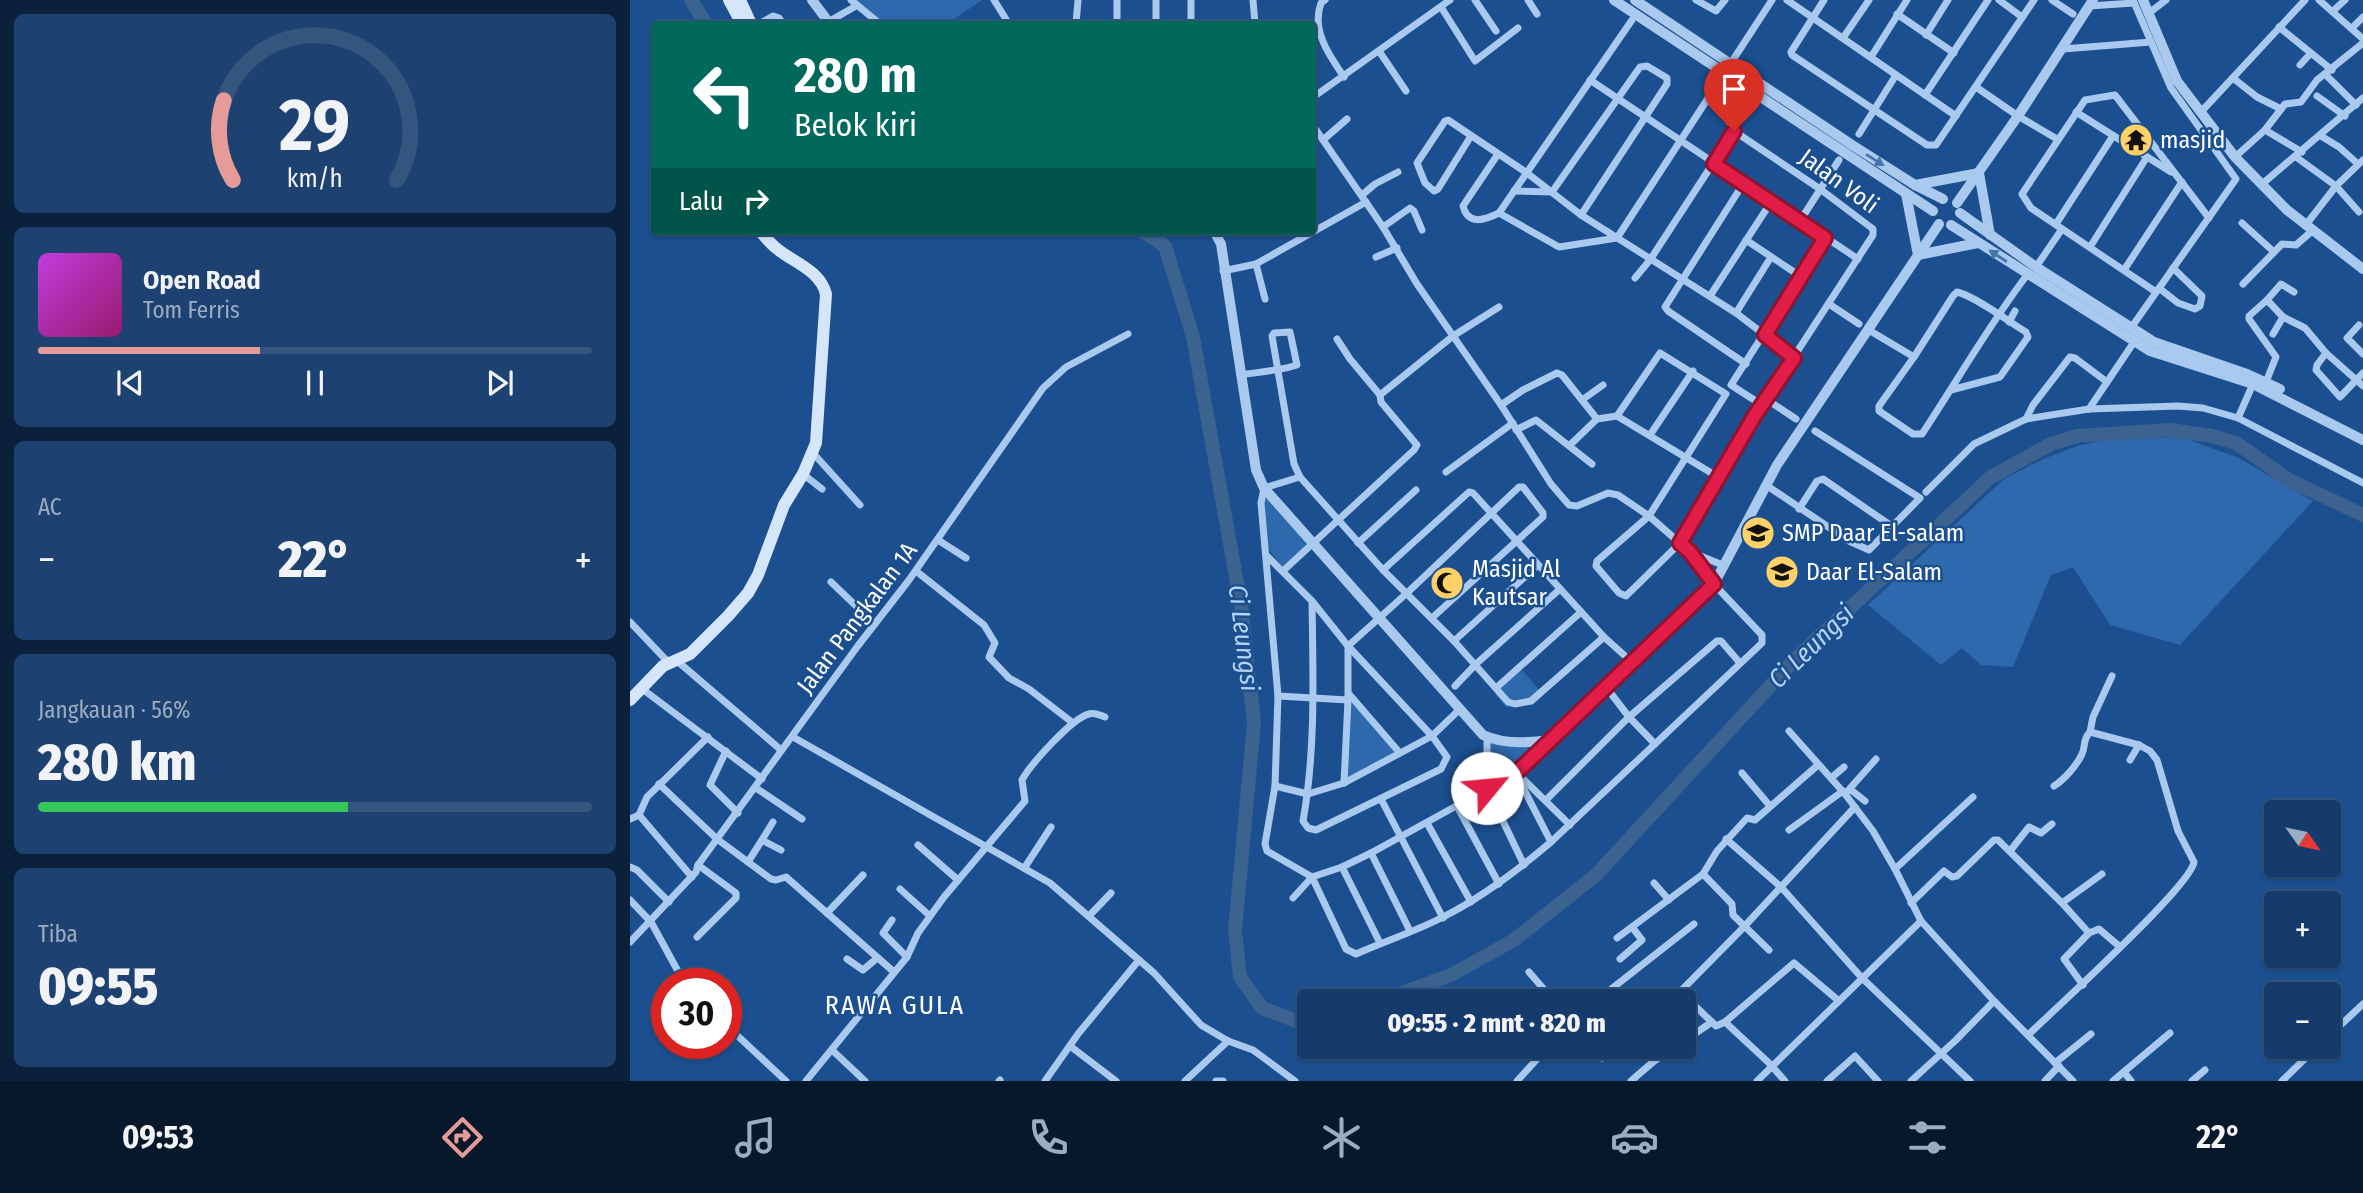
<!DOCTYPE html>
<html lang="id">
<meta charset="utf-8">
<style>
:root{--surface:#143b6b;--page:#1d4271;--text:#f1f3f6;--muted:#9dadc1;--line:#33557e;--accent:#e69b98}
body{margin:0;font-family:"Fira Sans Condensed",sans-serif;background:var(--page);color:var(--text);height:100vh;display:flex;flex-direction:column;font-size:26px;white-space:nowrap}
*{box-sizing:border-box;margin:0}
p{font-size:23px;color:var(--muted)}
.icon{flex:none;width:38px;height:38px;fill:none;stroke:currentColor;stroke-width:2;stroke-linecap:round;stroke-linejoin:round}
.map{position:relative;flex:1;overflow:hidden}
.sheet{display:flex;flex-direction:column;gap:14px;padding:14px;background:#0b203b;width:630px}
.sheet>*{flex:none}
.banner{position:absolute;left:21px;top:21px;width:665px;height:214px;border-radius:7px;box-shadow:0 2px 5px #0004,0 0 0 2px var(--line);background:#00695c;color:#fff;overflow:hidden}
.needle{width:46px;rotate:123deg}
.fabs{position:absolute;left:1634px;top:800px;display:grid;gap:14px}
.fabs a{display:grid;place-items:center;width:77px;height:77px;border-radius:7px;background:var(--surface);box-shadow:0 2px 5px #0004,0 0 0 2px var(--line);font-size:35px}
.speed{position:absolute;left:21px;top:968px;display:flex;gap:14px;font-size:35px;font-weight:700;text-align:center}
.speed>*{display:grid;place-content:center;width:91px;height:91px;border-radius:50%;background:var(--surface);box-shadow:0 2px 5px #0004,0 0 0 2px var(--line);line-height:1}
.speed .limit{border:10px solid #d22;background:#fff;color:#111}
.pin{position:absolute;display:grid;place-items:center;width:60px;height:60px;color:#fff;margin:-72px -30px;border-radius:50% 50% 50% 0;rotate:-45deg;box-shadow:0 0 7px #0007}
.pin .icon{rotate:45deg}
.me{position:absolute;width:77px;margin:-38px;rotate:62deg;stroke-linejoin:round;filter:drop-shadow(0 0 5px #0008)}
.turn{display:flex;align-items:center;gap:24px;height:147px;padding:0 28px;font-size:32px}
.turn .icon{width:91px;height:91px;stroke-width:2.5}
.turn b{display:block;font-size:49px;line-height:60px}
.then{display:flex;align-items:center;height:66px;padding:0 28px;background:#0003;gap:14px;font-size:26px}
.big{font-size:52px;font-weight:800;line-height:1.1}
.sheet .widget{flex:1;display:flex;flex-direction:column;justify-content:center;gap:10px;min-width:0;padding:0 24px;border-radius:10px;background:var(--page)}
.sheet .dial{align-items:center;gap:0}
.dial svg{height:182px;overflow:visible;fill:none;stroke:var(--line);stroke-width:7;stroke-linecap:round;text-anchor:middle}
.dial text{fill:var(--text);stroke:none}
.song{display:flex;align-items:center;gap:21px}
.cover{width:84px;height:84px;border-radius:10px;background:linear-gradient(135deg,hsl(290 70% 55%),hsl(320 70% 35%))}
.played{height:7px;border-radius:4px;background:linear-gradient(90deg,var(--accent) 40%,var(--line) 40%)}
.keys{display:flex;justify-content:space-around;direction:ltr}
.heat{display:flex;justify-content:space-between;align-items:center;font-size:38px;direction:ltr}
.charge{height:10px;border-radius:5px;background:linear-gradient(90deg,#34c759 56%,var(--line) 0)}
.trip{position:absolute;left:667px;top:989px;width:399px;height:70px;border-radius:7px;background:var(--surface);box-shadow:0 2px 5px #0004,0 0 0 2px var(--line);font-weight:800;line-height:70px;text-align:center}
.menu{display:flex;height:112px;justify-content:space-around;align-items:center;background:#08182b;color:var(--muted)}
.menu .icon{width:49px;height:49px}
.menu .active{color:var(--accent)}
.menu b{font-size:32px;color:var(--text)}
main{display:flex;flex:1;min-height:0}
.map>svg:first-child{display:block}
</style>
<main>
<section class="sheet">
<div class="widget dial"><svg viewBox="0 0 100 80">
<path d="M14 69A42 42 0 1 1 86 69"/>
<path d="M14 69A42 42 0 0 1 10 34" stroke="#e69b98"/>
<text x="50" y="56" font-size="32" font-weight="700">29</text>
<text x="50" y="72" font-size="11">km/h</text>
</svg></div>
<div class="widget">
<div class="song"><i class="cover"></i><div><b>Open Road</b><p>Tom Ferris</p></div></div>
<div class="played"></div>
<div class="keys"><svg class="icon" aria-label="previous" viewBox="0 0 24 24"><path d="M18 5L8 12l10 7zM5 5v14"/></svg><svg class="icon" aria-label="pause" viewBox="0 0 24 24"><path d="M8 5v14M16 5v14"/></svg><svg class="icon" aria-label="next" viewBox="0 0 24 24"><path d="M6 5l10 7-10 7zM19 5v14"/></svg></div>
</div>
<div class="widget"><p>AC</p>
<div class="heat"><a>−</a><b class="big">22°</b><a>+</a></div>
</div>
<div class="widget"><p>Jangkauan · 56%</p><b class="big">280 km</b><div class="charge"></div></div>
<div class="widget"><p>Tiba</p><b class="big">09:55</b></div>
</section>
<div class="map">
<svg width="1733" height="1081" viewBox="0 0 1733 1081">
<rect width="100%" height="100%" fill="#1b4f8f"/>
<!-- green -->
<g fill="#2e69ad">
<path d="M225,0H352L320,22L281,24H256L237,14Z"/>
<path d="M1551,437L1609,458L1683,501L1550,645L1480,625L1443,567L1421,575L1383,667L1351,665L1332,648L1311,665L1238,605L1374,479L1413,459L1450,445L1484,439Z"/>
<path d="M638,497L682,545L655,569L634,544L631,503Z"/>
<path d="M891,669L914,695L903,705L876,707L865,694Z"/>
<path d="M719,693L769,752L714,783Z"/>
<path d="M860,743L897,744L900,764L856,791Z"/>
</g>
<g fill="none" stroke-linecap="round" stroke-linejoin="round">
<!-- river -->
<g stroke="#3c6290" stroke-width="14">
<path d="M61,0L76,24"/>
<path d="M512,231L535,246L563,337L611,605L624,723L605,930L610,977L632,1008L669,1022L679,1020"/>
<path d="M750,1001L821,975L884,940L966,875L1165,659L1361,477L1421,444L1447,436L1540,430L1582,436L1606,443L1659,480L1733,515"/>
</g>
<!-- minor -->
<g stroke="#a9c9ee" stroke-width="7">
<path d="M221,0L250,24"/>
<path d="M364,0L379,24"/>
<path d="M487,0V24"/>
<path d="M526,0V24"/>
<path d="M561,0V24"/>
<path d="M623,0L625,24"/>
<path d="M695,0L691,3C681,30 699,55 714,77"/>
<path d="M845,0L866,31"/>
<path d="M898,0L907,14"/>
<path d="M1066,0L1086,11L1095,0"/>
<path d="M1157,0L1326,116"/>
<path d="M1194,0L1161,52L1162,55L1297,145H1306L1404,0"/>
<path d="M1369,0L1392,17"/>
<path d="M1422,0L1443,14"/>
<path d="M1689,0L1733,39"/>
<path d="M1459,6L1504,3"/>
<path d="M811,7L845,61L888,28"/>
<path d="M1703,11L1715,0"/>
<path d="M1519,13L1536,0"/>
<path d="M1267,14L1324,53"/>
<path d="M198,22L226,6"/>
<path d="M129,24L143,16L149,18L153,24"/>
<path d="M446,24L448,0"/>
<path d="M546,24H561"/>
<path d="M1649,27L1702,70"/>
<path d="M1722,28L1733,17"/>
<path d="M1296,35L1318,0"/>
<path d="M1213,38L1239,0"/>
<path d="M1433,49L1521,42"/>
<path d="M749,51L776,91"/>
<path d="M1241,57L1277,0"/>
<path d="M1670,65L1681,53"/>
<path d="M1696,75L1726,105"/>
<path d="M1603,78L1627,97L1651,109"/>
<path d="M960,80L1228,259"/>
<path d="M1346,87L1388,116L1427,139"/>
<path d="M1295,95L1358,0"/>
<path d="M1687,96L1715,116"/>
<path d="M682,98L820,0"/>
<path d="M1446,112L1541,172"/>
<path d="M1570,113L1675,0"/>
<path d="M1098,120L1104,131"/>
<path d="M682,124L753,227L787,284L871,405L921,484L939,505L947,506L978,493L988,495L1019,516L1060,552L1078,578L1132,635V643L921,842"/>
<path d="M1229,134L1266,75"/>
<path d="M841,136L808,189L804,191L795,183L787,163L815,121L818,120L897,173L951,215L1106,313L1165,358"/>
<path d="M1691,136L1709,147L1728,164"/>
<path d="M693,140L717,119"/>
<path d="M1672,152L1635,130L1655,104L1671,102L1687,80L1733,43"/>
<path d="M868,154L833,206C838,226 855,220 869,213L1002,20"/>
<path d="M1605,157L1635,130"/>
<path d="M1666,157L1706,186L1729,212"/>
<path d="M1113,184L1035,307L1038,311L1116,364"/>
<path d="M1631,185L1733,98"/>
<path d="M884,191L922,192L1010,67L1017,66L1037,78V84L951,215"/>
<path d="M732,195L745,184L768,172"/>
<path d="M869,213L929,247L987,238L1142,0"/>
<path d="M1170,221L1209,160"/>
<path d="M1612,223L1644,252"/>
<path d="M1426,224L1483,136"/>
<path d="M1675,226L1706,186L1733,160"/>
<path d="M753,227L780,208L784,211L792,230"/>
<path d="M1116,240L1170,276"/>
<path d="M1460,247L1517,157"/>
<path d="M746,257L767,248"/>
<path d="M626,264L635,299"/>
<path d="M1406,267L1432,229"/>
<path d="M1494,270L1552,182"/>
<path d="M593,271L626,264L736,202"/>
<path d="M1613,284L1652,244L1666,245L1682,231"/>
<path d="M1529,288L1548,303L1565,309L1570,306L1572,296L1543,268"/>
<path d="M1526,292L1401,208L1392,194L1455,100L1485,95L1579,218"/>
<path d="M1080,296L1141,202"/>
<path d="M1637,300L1651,284L1664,292"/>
<path d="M1199,304L1229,324"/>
<path d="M1106,313L1141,257"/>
<path d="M1379,322L1385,311"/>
<path d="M1729,325L1717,338L1733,354"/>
<path d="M1501,328L1606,179L1541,88L1503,0"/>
<path d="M1237,329L1284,357"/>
<path d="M1643,334L1653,317"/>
<path d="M1696,353L1687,365L1686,370L1710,397L1733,373"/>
<path d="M610,375C628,372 649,371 667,365L660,332L644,333L642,336L664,464L670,477L753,570L824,641L878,702L885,704L901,701L974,637"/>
<path d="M1636,382L1646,357L1619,319V316L1637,300L1653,317L1675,328L1696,353L1733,386"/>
<path d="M1321,390L1370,377L1398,337L1396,332C1379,322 1345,296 1327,292L1323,296L1284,357L1249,406V411L1283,434H1292C1327,381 1359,325 1397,275"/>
<path d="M750,395L823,336L869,307"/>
<path d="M1136,399L1166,419"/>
<path d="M952,400L973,385"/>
<path d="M871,405L893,390L927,373L932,375L967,419L987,416L1088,477"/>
<path d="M1132,405L1101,385L1195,238"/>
<path d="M1459,409L1504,342"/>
<path d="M987,416L1030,353L1096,394L1019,516L967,561L966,566L989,593L996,596L1050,543L1126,415L1243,235V229L1190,189L1104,131L1020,260L1005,278"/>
<path d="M1608,418L1623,384"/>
<path d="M1396,419L1403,405L1440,357L1445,358L1477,382"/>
<path d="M886,430L906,420L962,464"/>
<path d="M1020,435L1063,371"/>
<path d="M940,445L967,419"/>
<path d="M183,453L230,505"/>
<path d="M816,472L883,423"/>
<path d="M173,474L192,489"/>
<path d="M670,477L634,488L631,503L648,696L645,786L635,844L637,851L682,877L716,949L726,954C755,941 787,931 815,916C854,896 888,870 921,842L885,772"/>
<path d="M1136,485L1219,541L1239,550L1290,498L1185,431"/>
<path d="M1296,492L1344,444L1396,419L1459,409L1548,406L1573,408L1608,418L1733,483"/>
<path d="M1169,509L1187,481L1193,479L1263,527"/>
<path d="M308,540L336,558"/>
<path d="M728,543L786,490"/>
<path d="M1061,552L1095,566"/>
<path d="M637,556L682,601L718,646L802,736L817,757L811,769L686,830L678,828L673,821C686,749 683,674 682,601"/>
<path d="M753,570L839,492L843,493L974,637L994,655"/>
<path d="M286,571L354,625L365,643L359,657L379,678L399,689L443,723"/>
<path d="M653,571L784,450L787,445L751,402L750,395L720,359L707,339"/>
<path d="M201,582L245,624"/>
<path d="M0,622L38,662"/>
<path d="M824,641L908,565"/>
<path d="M46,660L151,750"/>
<path d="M1482,676L1463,717L1460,732L1509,745"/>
<path d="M825,686L846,664L930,589"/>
<path d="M976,687L999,717L1025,744"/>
<path d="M11,688L132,779"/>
<path d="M866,688L951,612"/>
<path d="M719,694L769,752"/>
<path d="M648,696L718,700"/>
<path d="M1159,731L1215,794L1243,831L1265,869L1291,921L1364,1001L1443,1081"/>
<path d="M163,737L420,883L524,973L571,1025L598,1041L623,1050L665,1081"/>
<path d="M857,737V788L894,865"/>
<path d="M96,751L80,785L108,813"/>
<path d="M1112,773L1140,806"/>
<path d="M888,774L940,825"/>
<path d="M1201,778L1214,767"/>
<path d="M714,783L718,700V646L777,593L889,487H893L913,513V517L802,618"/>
<path d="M29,784L87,839L141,879L146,880L156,877L264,972"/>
<path d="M645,786L678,794L714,783L802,736L829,710"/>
<path d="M1424,786C1434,780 1447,765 1452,754C1456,746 1452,740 1460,732"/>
<path d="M126,788L172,819"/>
<path d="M1221,790L1235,801"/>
<path d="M1215,794L1246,759"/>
<path d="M751,799L813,918"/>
<path d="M916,800L999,717L1087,641H1091L1110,663"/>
<path d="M827,806L869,884"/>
<path d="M9,815L17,797L78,737"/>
<path d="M0,819L9,815L62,877"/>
<path d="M797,823L841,902"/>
<path d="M1159,830L1213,791"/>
<path d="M1096,839L1151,887L1232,978L1340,1081"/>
<path d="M132,840L143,822"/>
<path d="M288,845L328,880"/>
<path d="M1380,851L1399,827L1411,833L1422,824"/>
<path d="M741,853L780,931"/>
<path d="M118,862L132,840L151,850"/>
<path d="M0,867L7,870L39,902"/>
<path d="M395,867L421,827"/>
<path d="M712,867L750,943"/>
<path d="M1265,869L1343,797"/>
<path d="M1073,874L1102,904L1103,915L1139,950"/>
<path d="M1024,883L1039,900"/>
<path d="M270,889L300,916"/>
<path d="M663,898L682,877L712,867L741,853L886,773L919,741"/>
<path d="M0,900L21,922L55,984"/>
<path d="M1281,903L1314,871L1322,877L1327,876L1364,840H1368L1432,903L1459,933"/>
<path d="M1432,903L1472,874"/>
<path d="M197,913L233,875"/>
<path d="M459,916L481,893"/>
<path d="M262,920L253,933L277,957"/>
<path d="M67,937L106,898V893L68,865"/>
<path d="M987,938L1073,874L1087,851L1117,818L1125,820L1188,765"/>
<path d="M0,942L66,872L68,865L227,647L279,580L413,388L436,367L498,334"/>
<path d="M217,959L233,970L246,959"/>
<path d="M990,959L1012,940L1002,927"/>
<path d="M899,972L924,1001"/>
<path d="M1453,985L1434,959L1459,933L1469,929L1489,946"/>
<path d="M966,1001L1064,924"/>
<path d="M1041,1001L1111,930L1225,807"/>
<path d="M1063,1004L1086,1026L1095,1022L1139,1063L1155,1081"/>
<path d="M1095,1022L1164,963L1209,1001"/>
<path d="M96,1025L156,1081"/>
<path d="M1398,1035C1424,1010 1561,886 1564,862L1548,831L1527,760L1520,751L1509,745L1500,760"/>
<path d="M1699,1036L1733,1004"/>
<path d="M1054,1041L1082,1022"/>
<path d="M440,1046L486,1081"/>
<path d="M962,1046L972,1058"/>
<path d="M202,1050L235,1081"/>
<path d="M1023,1062L1046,1046"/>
<path d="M1425,1063L1461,1034"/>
<path d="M1494,1072L1501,1081"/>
<path d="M176,1081L277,957L288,933L314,897L395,801L392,780C400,765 442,718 459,714C464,712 470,715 475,717"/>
<path d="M369,1081L370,1080"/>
<path d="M415,1081L448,1034L509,960"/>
<path d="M555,1081L598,1041"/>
<path d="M586,1081H593"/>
<path d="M887,1081L919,1046"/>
<path d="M1001,1081L1023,1062L1020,1046"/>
<path d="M1127,1081L1291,921"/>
<path d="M1197,1081L1225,1056L1248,1081"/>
<path d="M1281,1081L1326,1040L1364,1001"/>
<path d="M1415,1081L1429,1066"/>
<path d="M1483,1081L1540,1033"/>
<path d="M1562,1081L1575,1070"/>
<path d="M1652,1081L1688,1046"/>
</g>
<!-- tertiary -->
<g stroke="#a9c9ee" stroke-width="10">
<path d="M182,0L200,24"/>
<path d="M984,0L1303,211"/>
<path d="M1005,0L1222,145L1285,185L1313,199"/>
<path d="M1513,0L1547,81L1605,157L1657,210L1733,269"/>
<path d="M1285,185L1349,173L1360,235"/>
<path d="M1276,194L1288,255L1348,243"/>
<path d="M1327,203L1388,116L1463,0"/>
<path d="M1330,213L1406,267L1524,342L1617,374L1650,389"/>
<path d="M1321,225L1520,351L1623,384L1733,440"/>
<path d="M584,231L591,244L626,470L634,488L853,735C872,744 900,743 920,740L1084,584L1147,465L1309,224"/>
</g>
<!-- secondary -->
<g stroke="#d6e6fa" stroke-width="12">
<path d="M99,0L112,24"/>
<path d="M110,0L121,24"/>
<path d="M0,700L33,666L60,654L98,616L118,593L128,575L154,505L173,474L186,443L196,294C190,270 164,263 146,248C140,243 135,237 130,231"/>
</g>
</g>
<!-- one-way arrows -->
<defs><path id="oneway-solid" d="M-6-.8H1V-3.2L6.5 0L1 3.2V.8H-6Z" transform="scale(1.75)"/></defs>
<g fill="#4674ac">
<use href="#oneway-solid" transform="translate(1245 160) rotate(32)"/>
<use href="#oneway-solid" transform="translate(1368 256) rotate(-147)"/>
</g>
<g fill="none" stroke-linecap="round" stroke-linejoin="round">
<defs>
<path id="route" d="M857,788L886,773L1084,584L1060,552L1050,543L1125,415L1164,358L1135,335L1195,238L1084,164L1104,131"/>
</defs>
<!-- route casing -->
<use href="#route" stroke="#92132f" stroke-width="18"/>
<!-- route -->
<use href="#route" stroke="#e11d48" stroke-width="12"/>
</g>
<!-- icons -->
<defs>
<symbol id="temple-disc" viewBox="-11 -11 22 22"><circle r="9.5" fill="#ffd166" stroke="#1b4f8f"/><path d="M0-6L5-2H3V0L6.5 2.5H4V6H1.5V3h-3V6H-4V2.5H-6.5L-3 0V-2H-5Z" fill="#111"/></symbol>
<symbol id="school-disc" viewBox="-11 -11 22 22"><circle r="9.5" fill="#ffd166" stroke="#1b4f8f"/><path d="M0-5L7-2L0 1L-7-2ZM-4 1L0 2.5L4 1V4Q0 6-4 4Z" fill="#111"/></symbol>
<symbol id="mosque-disc" viewBox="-11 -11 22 22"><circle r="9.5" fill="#ffd166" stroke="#1b4f8f"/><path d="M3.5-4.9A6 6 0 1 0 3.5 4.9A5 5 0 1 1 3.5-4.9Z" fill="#111"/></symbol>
</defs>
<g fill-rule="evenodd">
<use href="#temple-disc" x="1487" y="121" width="38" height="38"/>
<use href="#school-disc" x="1109" y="514" width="38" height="38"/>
<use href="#school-disc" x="1133" y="553" width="38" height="38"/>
<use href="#mosque-disc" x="798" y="564" width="38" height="38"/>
</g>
<g text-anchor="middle" stroke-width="5" stroke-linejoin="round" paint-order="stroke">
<!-- poi labels -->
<g font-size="24" fill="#fff" stroke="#1b4f8f" text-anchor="start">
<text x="1530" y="148">masjid</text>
<text x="1152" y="541">SMP Daar El-salam</text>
<text x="842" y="577">Masjid Al<tspan x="842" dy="28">Kautsar</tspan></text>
<text x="1176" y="580">Daar El-Salam</text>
</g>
<!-- street labels -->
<g font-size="24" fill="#fff" stroke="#1b4f8f">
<text transform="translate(1209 181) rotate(36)" y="8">Jalan Voli</text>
<text transform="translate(227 618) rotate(-53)" y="8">Jalan Pangkalan 1A</text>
</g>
<!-- water labels -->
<g font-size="26" font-style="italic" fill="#b5d3f5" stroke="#1b4f8f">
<text transform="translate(614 638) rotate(83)" y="9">Ci Leungsi</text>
<text transform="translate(1181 646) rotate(-44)" y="9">Ci Leungsi</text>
</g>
<!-- neighbourhood labels -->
<g font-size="26" letter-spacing="2" fill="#fff" stroke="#1b4f8f">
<text x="265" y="1014">RAWA GULA</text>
</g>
</g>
</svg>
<div class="fabs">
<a><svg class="needle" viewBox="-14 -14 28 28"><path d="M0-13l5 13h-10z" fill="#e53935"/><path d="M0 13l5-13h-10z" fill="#9dadc1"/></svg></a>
<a>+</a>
<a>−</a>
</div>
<div class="speed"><div class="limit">30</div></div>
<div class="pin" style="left:1104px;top:131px;background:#d93025"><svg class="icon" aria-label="arrive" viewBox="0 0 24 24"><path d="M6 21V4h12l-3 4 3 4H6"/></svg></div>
<svg class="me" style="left:857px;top:788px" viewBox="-20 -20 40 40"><circle r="19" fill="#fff"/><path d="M0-13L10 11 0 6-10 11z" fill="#e11d48"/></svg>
<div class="trip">09:55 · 2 mnt · 820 m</div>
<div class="banner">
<div class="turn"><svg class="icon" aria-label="left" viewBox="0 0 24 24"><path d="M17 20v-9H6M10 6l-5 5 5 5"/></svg><div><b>280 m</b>Belok kiri</div></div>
<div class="then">Lalu<svg class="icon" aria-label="right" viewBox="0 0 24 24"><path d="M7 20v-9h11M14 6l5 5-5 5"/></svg></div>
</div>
</div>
</main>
<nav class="menu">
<b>09:53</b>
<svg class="icon active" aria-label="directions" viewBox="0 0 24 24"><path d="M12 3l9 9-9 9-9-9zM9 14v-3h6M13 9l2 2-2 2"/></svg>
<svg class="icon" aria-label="music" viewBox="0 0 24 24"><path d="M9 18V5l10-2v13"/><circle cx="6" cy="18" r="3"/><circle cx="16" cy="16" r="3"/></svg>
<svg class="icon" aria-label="phone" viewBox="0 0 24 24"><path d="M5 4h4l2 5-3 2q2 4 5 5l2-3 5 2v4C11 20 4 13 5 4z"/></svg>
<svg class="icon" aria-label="climate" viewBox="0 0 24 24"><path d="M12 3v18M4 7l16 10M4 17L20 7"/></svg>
<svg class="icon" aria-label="car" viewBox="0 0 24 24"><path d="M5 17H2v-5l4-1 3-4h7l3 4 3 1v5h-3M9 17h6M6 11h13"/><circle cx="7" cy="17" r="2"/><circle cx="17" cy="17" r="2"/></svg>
<svg class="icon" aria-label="filters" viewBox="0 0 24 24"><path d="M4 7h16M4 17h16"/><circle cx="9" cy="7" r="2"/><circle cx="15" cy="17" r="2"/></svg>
<b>22°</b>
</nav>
